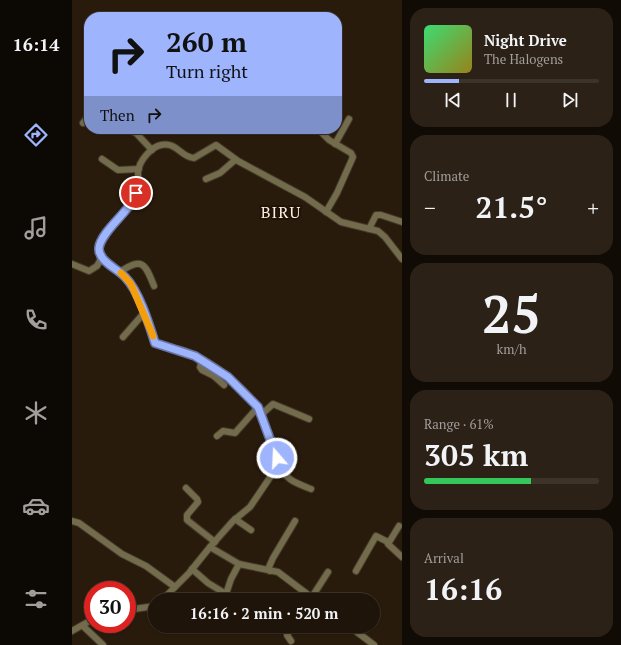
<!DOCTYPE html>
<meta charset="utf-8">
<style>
:root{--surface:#1f1409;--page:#2c2117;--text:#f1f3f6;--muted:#a19e9c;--line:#3c332a;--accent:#9eb4fd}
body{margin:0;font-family:"PT Serif",serif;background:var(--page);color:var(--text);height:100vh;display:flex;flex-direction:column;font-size:15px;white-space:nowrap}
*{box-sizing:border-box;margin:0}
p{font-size:13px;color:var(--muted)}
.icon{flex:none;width:22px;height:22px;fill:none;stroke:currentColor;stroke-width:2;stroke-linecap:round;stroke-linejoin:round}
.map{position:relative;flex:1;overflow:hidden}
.sheet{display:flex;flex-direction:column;gap:8px;padding:8px;background:#110b05;width:219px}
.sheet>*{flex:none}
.guide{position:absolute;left:12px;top:12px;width:258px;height:122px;border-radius:16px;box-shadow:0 1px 3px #0004,0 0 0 1px var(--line);background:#9eb4fd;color:#111;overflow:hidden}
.speed{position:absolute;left:12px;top:581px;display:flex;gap:8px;font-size:20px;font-weight:700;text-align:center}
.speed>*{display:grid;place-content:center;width:52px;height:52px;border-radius:50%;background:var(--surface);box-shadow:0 1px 3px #0004,0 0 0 1px var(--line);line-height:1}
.speed .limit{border:6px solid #d22;background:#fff;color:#111}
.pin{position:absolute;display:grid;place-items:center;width:34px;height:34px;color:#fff;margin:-17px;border:2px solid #fff;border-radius:50%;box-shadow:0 1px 4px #0007}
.me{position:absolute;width:44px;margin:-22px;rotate:341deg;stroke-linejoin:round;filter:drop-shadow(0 0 3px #0008)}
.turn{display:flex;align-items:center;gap:14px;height:84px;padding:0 16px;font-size:18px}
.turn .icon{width:52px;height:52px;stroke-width:2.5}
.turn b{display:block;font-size:28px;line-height:34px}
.then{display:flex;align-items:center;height:38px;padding:0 16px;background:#0003;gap:8px;font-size:15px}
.big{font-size:30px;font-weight:700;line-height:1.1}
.sheet .tile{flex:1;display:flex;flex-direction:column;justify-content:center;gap:6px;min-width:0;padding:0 14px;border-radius:16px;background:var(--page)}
.sheet .dial{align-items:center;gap:0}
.dial b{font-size:52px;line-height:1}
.song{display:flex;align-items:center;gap:12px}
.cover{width:48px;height:48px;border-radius:6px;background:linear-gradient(135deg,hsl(140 70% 55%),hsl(50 70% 35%))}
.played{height:4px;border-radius:2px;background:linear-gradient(90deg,var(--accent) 20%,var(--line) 20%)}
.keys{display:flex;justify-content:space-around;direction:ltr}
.heat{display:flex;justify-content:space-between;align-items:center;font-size:22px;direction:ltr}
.charge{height:6px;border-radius:3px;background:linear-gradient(90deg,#34c759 61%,var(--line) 0)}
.trip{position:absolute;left:76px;top:593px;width:232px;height:40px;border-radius:20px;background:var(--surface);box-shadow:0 1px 3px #0004,0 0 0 1px var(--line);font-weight:700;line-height:40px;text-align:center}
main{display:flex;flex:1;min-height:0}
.tab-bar{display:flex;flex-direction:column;width:72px;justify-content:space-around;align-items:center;background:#0c0804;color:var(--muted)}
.tab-bar .icon{width:28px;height:28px}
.tab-bar .active{color:var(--accent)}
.tab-bar b{font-size:18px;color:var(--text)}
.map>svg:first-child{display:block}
</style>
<main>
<nav class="tab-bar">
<b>16:14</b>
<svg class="icon active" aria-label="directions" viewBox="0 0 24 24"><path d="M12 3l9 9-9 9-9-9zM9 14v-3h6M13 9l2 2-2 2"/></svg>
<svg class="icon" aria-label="music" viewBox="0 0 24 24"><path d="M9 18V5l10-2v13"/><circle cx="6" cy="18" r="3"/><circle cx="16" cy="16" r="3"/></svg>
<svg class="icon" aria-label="phone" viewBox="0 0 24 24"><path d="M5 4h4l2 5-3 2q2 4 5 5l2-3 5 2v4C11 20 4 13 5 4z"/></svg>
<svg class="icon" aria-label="climate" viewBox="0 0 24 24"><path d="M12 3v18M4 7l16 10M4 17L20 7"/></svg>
<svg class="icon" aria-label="car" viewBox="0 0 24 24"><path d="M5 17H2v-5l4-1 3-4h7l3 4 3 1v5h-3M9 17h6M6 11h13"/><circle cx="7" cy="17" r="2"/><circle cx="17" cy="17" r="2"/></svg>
<svg class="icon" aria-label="filters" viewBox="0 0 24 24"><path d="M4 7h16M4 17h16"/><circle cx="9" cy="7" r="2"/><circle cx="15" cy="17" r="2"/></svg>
</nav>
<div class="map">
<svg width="330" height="645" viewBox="0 0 330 645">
<rect width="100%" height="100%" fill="#291b0c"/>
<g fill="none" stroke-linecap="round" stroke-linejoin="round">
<defs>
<g id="minor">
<path d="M11,123L17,115"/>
<path d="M55,129L64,133L80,150"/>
<path d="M251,134L257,140L279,153L281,157L265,193L254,212"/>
<path d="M263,144L277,119"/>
<path d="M30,159L46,170L67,169"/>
<path d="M134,179L148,173L163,160"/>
<path d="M297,229L304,215H309L330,222"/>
<path d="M0,264L17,271L25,266L30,257"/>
<path d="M48,272C70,257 73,263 82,286"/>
<path d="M51,337L72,313"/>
<path d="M130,360L128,367L130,370L142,376L148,371"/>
<path d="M142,376L152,385"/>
<path d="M190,414L201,404L237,419"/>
<path d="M145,436L151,431L163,433L186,407"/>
<path d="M207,464C213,480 224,483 239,489"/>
<path d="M114,488L125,499L126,502L115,515V520L143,542"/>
<path d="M163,519L179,530"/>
<path d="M0,521L7,523L50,554L74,566L103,587"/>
<path d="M327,526L316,544L330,557"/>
<path d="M120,569L136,583L154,594"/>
<path d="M198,571L197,567L201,558L223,521"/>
<path d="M284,571L304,536L316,542"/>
<path d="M90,600L117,573L138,547"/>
<path d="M161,600L154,594L159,579L167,564"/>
<path d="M238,600L256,572"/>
<path d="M243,600L206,572L167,564L138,547L161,521L178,507L207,464L190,414C177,390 139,360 113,351C103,348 92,348 83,343C77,324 70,299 58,282C49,270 31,264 27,249C35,227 55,214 65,193C68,185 66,180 66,172C67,161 79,147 89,145C106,142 108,157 122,158L144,145L166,161L233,197L269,222L306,231L313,237L330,259"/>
<path d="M55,610L83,606"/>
<path d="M11,626L31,645"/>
<path d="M277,626L302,645"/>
<path d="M0,631L21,619"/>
<path d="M219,641L215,635L220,626"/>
</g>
</defs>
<!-- minor casing -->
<use href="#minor" stroke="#46392a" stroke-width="8"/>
<!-- minor -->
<use href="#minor" stroke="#726c4d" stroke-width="6"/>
</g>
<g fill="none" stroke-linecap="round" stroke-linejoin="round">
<defs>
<path id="route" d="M64,193C61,199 58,206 53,211C46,220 28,236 27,248C26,261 46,269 53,277C67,291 77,324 83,343L123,356L156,377L186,407L205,458"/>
</defs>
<!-- route casing -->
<use href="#route" stroke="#6775a4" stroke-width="10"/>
<!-- route -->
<use href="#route" stroke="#9eb4fd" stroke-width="7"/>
<!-- slow -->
<path stroke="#f59e0b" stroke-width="7" d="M49,273L59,284L81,336"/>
</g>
<g text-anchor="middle" stroke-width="4" stroke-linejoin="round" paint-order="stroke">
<!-- quarter labels -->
<g font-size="16" letter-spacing="1" fill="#f9efe5" stroke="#201204">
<text x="209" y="218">BIRU</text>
</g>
</g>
</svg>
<div class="speed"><div class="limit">30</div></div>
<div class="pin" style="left:64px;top:193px;background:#d93025"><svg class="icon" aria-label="arrive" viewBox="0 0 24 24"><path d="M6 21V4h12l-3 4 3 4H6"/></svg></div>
<svg class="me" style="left:205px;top:458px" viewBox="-20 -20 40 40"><circle r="17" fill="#9eb4fd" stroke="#fff" stroke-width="3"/><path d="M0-11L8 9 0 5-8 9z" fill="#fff"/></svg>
<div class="trip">16:16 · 2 min · 520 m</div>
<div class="guide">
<div class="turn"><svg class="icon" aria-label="right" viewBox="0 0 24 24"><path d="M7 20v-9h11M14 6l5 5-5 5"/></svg><div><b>260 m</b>Turn right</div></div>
<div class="then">Then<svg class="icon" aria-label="right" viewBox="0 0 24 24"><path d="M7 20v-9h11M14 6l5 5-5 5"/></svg></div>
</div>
</div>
<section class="sheet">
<div class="tile">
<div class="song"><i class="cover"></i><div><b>Night Drive</b><p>The Halogens</p></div></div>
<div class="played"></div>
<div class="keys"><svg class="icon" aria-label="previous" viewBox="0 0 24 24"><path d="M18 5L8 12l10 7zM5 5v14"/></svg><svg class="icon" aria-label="pause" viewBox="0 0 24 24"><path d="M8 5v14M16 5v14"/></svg><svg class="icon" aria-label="next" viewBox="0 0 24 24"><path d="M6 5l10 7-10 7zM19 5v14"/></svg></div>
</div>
<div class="tile"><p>Climate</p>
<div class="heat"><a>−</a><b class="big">21.5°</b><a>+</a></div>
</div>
<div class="tile dial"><b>25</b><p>km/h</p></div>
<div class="tile"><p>Range · 61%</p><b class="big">305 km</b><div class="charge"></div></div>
<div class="tile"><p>Arrival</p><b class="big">16:16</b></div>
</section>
</main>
